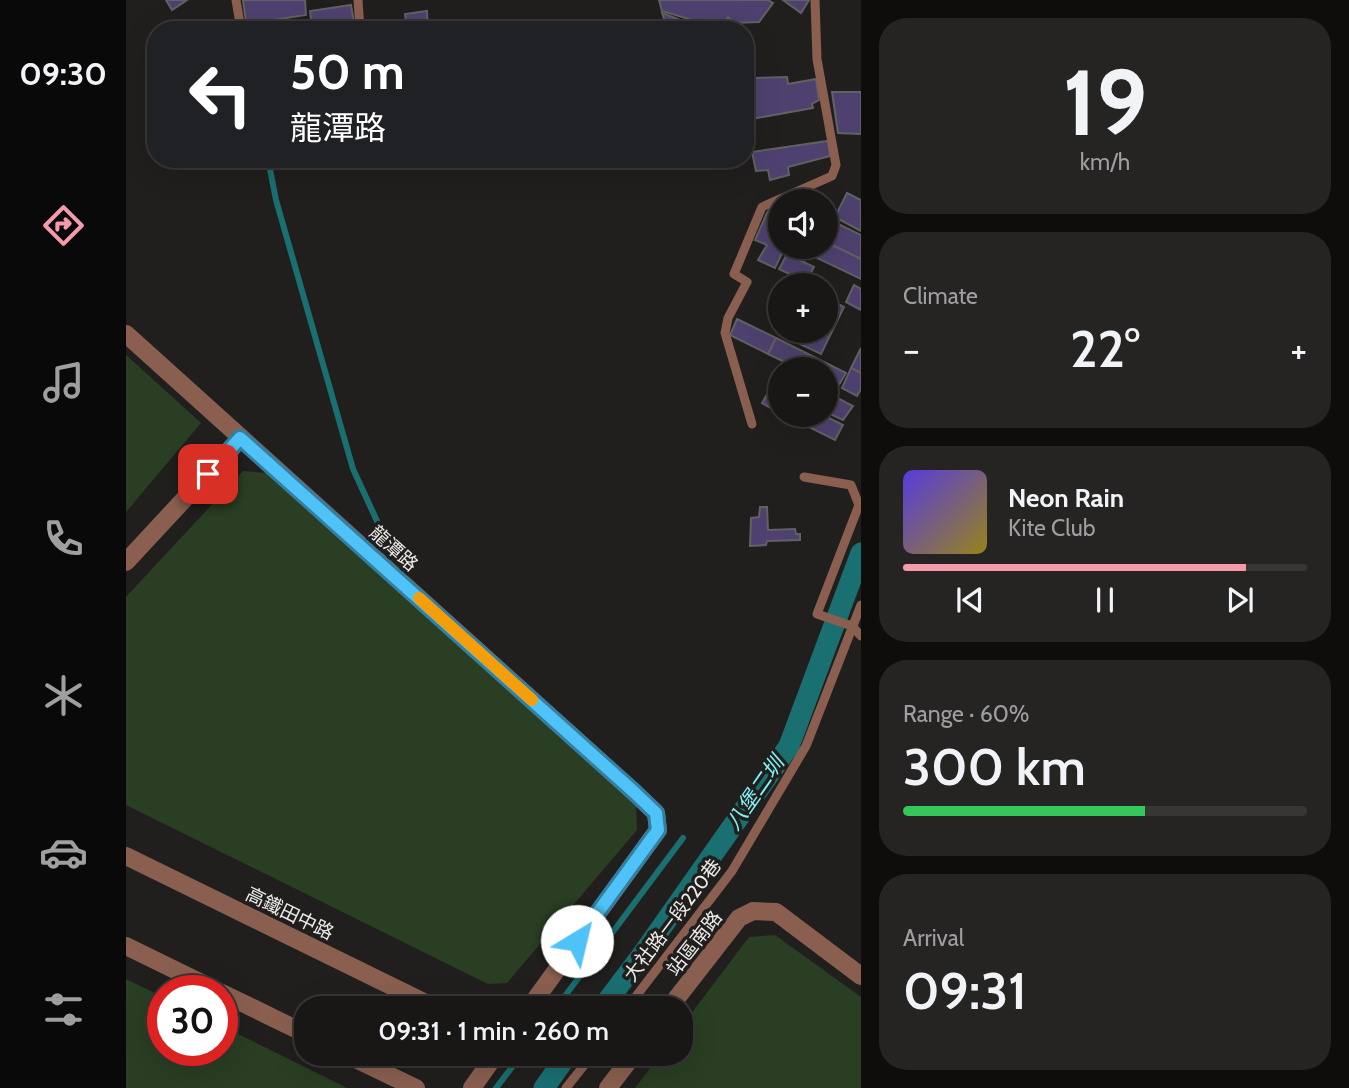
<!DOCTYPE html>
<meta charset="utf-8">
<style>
:root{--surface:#191716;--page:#262423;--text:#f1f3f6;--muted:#9f9fa1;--line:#373635;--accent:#f39aab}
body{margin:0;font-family:Cabin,"Noto Sans TC",sans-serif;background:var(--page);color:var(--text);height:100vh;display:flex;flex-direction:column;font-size:26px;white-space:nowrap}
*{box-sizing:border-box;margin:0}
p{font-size:23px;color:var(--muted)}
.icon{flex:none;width:38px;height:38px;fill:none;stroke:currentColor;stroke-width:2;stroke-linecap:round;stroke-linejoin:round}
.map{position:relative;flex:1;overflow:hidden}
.side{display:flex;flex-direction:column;gap:18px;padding:18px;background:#0e0d0c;width:488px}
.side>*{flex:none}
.guide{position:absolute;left:21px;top:21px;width:607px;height:147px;border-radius:28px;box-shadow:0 7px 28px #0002,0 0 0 2px var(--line);background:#202124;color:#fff;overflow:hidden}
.tools{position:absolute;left:642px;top:189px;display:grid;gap:14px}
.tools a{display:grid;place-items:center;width:70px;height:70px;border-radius:50%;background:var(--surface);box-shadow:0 7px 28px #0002,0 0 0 2px var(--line);font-size:35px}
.speed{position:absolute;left:21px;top:975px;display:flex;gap:14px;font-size:35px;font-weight:700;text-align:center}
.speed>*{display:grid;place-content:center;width:91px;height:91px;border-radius:50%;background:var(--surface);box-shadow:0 7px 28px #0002,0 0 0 2px var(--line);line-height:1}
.speed .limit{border:10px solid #d22;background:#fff;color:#111}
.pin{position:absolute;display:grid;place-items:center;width:60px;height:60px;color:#fff;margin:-30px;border-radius:14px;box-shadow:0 4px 10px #0006}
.me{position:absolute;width:77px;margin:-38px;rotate:36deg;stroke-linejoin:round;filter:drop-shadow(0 0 5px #0008)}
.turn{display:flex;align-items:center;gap:24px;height:147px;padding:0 28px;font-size:32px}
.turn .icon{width:91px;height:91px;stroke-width:2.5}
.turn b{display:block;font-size:49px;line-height:60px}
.big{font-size:52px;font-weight:600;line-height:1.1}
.side .widget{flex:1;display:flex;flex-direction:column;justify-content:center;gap:10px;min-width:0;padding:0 24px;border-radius:28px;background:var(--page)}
.side .dial{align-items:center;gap:0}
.dial b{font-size:91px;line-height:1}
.song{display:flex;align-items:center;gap:21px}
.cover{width:84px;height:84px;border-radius:10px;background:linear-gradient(135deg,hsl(250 70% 55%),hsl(50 70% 35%))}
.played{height:7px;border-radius:4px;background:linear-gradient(90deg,var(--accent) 85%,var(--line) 85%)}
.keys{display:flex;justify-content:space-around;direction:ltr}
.heat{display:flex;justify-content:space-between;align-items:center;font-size:38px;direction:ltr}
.charge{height:10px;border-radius:5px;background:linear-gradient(90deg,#34c759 60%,var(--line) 0)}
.trip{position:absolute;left:168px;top:996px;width:399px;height:70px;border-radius:28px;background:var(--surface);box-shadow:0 7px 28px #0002,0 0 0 2px var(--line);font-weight:600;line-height:70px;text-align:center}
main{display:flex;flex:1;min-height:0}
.tab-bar{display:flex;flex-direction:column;width:126px;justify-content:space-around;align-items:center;background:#0a0909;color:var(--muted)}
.tab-bar .icon{width:49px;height:49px}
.tab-bar .current{color:var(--accent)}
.tab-bar b{font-size:32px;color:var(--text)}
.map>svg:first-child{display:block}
</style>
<main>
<nav class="tab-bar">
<b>09:30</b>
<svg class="icon current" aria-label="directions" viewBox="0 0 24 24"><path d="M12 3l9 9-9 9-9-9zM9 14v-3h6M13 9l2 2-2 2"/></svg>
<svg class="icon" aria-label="music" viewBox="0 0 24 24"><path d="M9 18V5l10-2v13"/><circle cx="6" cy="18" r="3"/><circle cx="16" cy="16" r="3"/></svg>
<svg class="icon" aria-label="phone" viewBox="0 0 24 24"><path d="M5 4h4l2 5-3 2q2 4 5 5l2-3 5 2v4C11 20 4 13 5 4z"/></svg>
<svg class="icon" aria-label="climate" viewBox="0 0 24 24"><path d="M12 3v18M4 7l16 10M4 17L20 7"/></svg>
<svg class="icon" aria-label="car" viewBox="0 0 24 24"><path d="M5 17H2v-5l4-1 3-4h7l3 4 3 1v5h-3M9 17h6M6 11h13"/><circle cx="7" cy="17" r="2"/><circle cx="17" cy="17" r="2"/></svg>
<svg class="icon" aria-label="filters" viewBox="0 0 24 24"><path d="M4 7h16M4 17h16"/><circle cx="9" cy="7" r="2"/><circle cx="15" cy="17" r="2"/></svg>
</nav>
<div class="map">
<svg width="735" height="1088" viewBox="0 0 735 1088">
<rect width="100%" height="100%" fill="#211f1d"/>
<!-- grass -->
<g fill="#293e23">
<path d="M0,355L75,423L0,512Z"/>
<path d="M117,471L141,473L510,802L511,830L381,983L362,984L0,805V597Z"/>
<path d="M649,935L735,997V1088H509L535,1054H555V1027L623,937Z"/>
<path d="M0,979L37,997V1050H96V1026L221,1088H0Z"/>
</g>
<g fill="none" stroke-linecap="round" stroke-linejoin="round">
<!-- stream -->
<g stroke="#1a6f71" stroke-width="6">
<path d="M142,159L150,200L227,469L263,547"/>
<path d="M430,1008L557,838"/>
<path d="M370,1088L396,1054"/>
</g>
<!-- canal -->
<g stroke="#1a6f71" stroke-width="21">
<path d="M476,1008L516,955L663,746L735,553"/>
<path d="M418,1088L442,1054"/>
</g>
</g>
<!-- building -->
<g fill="#4f416f" stroke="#616063" stroke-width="2">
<path d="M40,0H61L46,10Z"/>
<path d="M117,0H179L180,15L147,20L148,30H121Z"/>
<path d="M533,0H642L647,3L633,22L608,23L602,17L596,29L536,11Z"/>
<path d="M657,0H683L675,13Z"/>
<path d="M225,5L228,22L186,28L184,11Z"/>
<path d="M301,11L302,30H281L279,14Z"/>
<path d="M536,13L580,30H542Z"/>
<path d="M621,36L629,73L624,75L625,78L661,77L662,84L690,79L693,100L686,104L687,108L620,120V37Z"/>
<path d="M706,92H735V134L712,133Z"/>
<path d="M702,141L704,156L662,167L663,175L644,180L642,170L630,171L626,152Z"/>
<path d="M721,193L735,200V231L709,217Z"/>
<path d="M652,208L654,209V247H659L649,268L632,260L641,245L629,240L641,213L644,209L648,211Z"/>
<path d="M700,218L735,235V259L700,242Z"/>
<path d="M700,242L735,259V279L668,247H700Z"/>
<path d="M661,254L688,267L680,282L653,269Z"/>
<path d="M728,285L735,289V310L720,302Z"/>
<path d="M700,298L718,307L695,354L674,344L681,331H700Z"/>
<path d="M611,319L650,338L642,354L604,335Z"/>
<path d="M650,338L720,373L711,388L700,383V369H673L642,354Z"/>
<path d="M735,348V373L725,368Z"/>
<path d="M725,368L735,373V389L731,396L716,388Z"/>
<path d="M654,369V390L646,386L655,369H656Z"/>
<path d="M646,386L654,390V413L636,403Z"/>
<path d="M700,392L727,406L717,420L700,412Z"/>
<path d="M659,415H697L717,425L709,440Z"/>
<path d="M634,507H641L642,530L669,529L670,534H674V540L641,541L640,545L624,546L625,518L633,517Z"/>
</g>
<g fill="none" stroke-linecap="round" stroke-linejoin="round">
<!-- service -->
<g stroke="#8a5f50" stroke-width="9">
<path d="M110,0L115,30"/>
<path d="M232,0L234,29"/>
<path d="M626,424L599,333L602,318L621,282L608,274L636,207L706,176L710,165L691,59L689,0"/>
<path d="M678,477L725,485L733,505L691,614L726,626L735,636"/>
<path d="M501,1008L606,871L680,746L735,605"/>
<path d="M440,1088L467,1054"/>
</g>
<!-- minor -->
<g stroke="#8a5f50" stroke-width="18">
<path d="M0,334L508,792L530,813L532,830L403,1008"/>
<path d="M0,562L115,438"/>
<path d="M0,856L310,1008"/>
<path d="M0,946L90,990"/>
<path d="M96,993L180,1034"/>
<path d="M543,1008L613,918L627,911L650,912L735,976"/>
<path d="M219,1054L290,1088"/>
<path d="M346,1088L370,1054"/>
<path d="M482,1088L508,1054"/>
</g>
</g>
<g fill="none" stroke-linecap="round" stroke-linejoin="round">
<defs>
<path id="route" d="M82,474L114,438L508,792L530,813L532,830L451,941"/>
</defs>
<!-- route casing -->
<use href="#route" stroke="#337fa1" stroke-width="18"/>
<!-- route -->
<use href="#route" stroke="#4fc3f7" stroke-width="12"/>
<!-- slow -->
<path stroke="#f59e0b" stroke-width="12" d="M293,598L406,700"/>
</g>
<g text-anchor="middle" stroke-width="7" stroke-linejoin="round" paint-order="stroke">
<!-- street labels -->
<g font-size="19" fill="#edecea" stroke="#211f1d">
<text transform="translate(268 548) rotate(42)" y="7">龍潭路</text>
<text transform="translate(164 913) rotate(26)" y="7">高鐵田中路</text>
<text transform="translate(546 920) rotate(-53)" y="7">大社路一段220巷</text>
<text transform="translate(568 943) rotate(-52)" y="7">站區南路</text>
</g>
<!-- water labels -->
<g font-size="21" font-style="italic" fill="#80f5f8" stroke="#211f1d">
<text transform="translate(629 793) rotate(-55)" y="7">八堡二圳</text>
</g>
</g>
</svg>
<div class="tools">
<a><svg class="icon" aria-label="sound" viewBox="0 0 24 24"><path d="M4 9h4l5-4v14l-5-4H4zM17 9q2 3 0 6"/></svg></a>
<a>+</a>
<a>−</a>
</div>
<div class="speed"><div class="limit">30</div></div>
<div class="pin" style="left:82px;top:474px;background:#d93025"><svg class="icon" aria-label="arrive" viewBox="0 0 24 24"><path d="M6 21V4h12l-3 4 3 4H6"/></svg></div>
<svg class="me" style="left:451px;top:941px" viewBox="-20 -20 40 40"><circle r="19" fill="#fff"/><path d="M0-13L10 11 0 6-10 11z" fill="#4fc3f7"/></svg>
<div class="trip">09:31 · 1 min · 260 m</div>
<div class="guide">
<div class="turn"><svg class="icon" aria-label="left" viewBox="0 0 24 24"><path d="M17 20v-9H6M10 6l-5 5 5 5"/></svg><div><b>50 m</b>龍潭路</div></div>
</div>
</div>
<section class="side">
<div class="widget dial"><b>19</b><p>km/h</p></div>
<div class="widget"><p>Climate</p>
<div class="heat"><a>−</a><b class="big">22°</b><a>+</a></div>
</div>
<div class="widget">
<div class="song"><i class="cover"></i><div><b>Neon Rain</b><p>Kite Club</p></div></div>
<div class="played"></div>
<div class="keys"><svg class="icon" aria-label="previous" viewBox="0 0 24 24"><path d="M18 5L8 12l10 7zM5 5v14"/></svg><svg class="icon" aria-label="pause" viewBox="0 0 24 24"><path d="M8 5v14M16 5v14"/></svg><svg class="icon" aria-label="next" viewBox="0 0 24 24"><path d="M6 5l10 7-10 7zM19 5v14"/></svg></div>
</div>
<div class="widget"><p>Range · 60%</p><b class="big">300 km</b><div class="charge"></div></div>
<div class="widget"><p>Arrival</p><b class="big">09:31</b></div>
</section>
</main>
